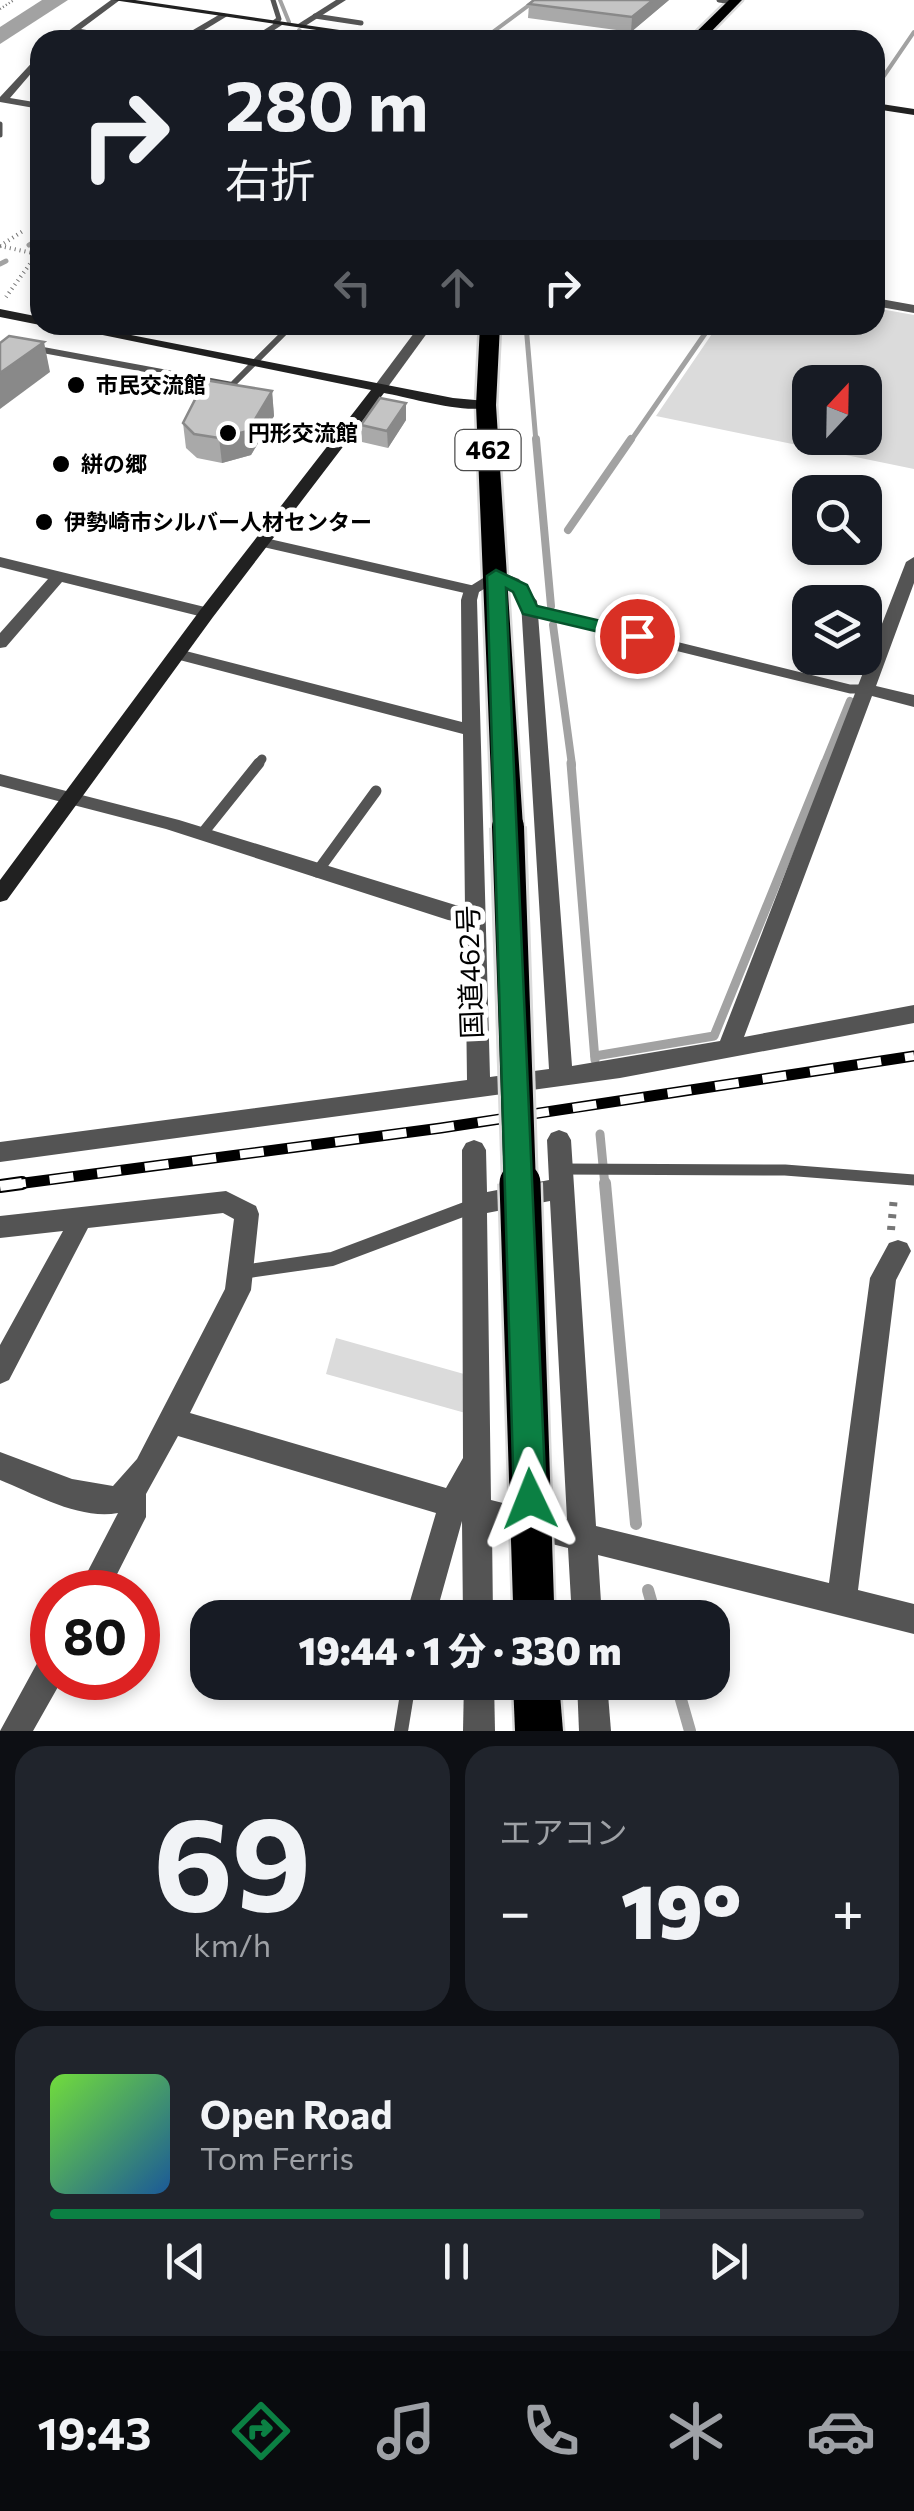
<!DOCTYPE html>
<html lang="ja">
<meta charset="utf-8">
<style>
:root{--surface:#171b24;--page:#20242c;--text:#f1f3f6;--muted:#9ea1a6;--line:#363941;--accent:#0b8043}
body{margin:0;font-family:Commissioner,"Noto Sans JP",sans-serif;background:var(--page);color:var(--text);height:100vh;display:flex;flex-direction:column;font-size:38px;white-space:nowrap}
*{box-sizing:border-box;margin:0}
p{font-size:32px;color:var(--muted)}
.icon{flex:none;width:55px;height:55px;fill:none;stroke:currentColor;stroke-width:2;stroke-linecap:round;stroke-linejoin:round}
.map{position:relative;height:1731px;overflow:hidden}
.sheet{display:flex;flex-direction:column;gap:15px;padding:15px;background:#0d0f14;flex:1}
.sheet>*{flex:none}
.hud{position:absolute;left:30px;top:30px;width:855px;height:305px;border-radius:30px;box-shadow:0 5px 15px #0003;background:#171b24;color:var(--text);overflow:hidden}
.needle{width:65px;rotate:22deg}
.controls{position:absolute;left:792px;top:365px;display:grid;gap:20px}
.controls a{display:grid;place-items:center;width:90px;height:90px;border-radius:20px;background:var(--surface);box-shadow:0 5px 15px #0003;font-size:50px}
.speed{position:absolute;left:30px;top:1570px;display:flex;gap:20px;font-size:50px;font-weight:700;text-align:center}
.speed>*{display:grid;place-content:center;width:130px;height:130px;border-radius:50%;background:var(--surface);box-shadow:0 5px 15px #0003;line-height:1}
.speed .limit{border:15px solid #d22;background:#fff;color:#111}
.pin{position:absolute;display:grid;place-items:center;width:85px;height:85px;color:#fff;margin:-42px;border:5px solid #fff;border-radius:50%;box-shadow:0 2px 10px #0007}
.me{position:absolute;width:110px;margin:-55px;rotate:358deg;stroke-linejoin:round;filter:drop-shadow(0 0 8px #0008)}
.turn{display:flex;align-items:center;gap:35px;height:210px;padding:0 30px;font-size:45px}
.turn .icon{width:130px;height:130px;stroke-width:2.5}
.turn b{display:block;font-size:70px;line-height:85px}
.lanes{display:flex;align-items:center;height:95px;padding:0 30px;background:#0003;justify-content:center;gap:50px;direction:ltr}
.lanes .off{opacity:.35}
.big{font-size:75px;font-weight:800;line-height:1.1}
.sheet .tile{flex:1;display:flex;flex-direction:column;justify-content:center;gap:15px;min-width:0;padding:0 35px;border-radius:30px;background:var(--page)}
.sheet .dial{align-items:center;gap:0}
.dial b{font-size:130px;line-height:1}
.song{display:flex;align-items:center;gap:30px}
.cover{width:120px;height:120px;border-radius:15px;background:linear-gradient(135deg,hsl(100 70% 55%),hsl(210 70% 35%))}
.played{height:10px;border-radius:5px;background:linear-gradient(90deg,var(--accent) 75%,var(--line) 75%)}
.keys{display:flex;justify-content:space-around;direction:ltr}
.heat{display:flex;justify-content:space-between;align-items:center;font-size:55px;direction:ltr}
.sheet .tiles{flex:1;display:grid;gap:15px;grid-template-columns:1fr 1fr}
.tile:last-child{grid-column:span 2}
.trip{position:absolute;left:190px;top:1600px;width:540px;height:100px;border-radius:30px;background:var(--surface);box-shadow:0 5px 15px #0003;font-weight:800;line-height:100px;text-align:center}
.dock{display:flex;height:160px;justify-content:space-around;align-items:center;background:#090b0e;color:var(--muted)}
.dock .icon{width:70px;height:70px}
.dock .selected{color:var(--accent)}
.dock b{font-size:45px;color:var(--text)}
.map>svg:first-child{display:block}
</style>
<div class="map">
<svg width="914" height="1731" viewBox="0 0 914 1731">
<rect width="100%" height="100%" fill="#fff"/>
<!-- green -->
<g fill="#dbdbdb" fill-rule="evenodd">
<path d="M875,308L914,315V469L656,416L718,325H875ZM810,382H865V438H810Z"/>
<path d="M336,1338L464,1374L469,1414L326,1374Z"/>
</g>
<g fill="none" stroke-linecap="round" stroke-linejoin="round">
<!-- stream-far4 -->
<g stroke="#a2a2a2" stroke-width="4">
<path d="M280,0L289,22"/>
<path d="M299,30L310,40"/>
<path d="M482,40L536,0"/>
<path d="M875,89L914,32"/>
</g>
<!-- stream-far3 -->
<g stroke="#a2a2a2" stroke-width="5">
<path d="M29,245L40,238"/>
<path d="M0,264L6,261"/>
<path d="M526,325L536,442"/>
<path d="M630,442L711,325"/>
</g>
<!-- stream-far2 -->
<g stroke="#a2a2a2" stroke-width="8">
<path d="M536,439L551,606"/>
<path d="M568,530L631,439"/>
<path d="M553,625L572,765"/>
<path d="M824,765L850,701"/>
</g>
<!-- stream-far1 -->
<g stroke="#a2a2a2" stroke-width="9">
<path d="M571,763L595,1060"/>
<path d="M595,1056L714,1036L825,763"/>
<path d="M600,1134L605,1186"/>
</g>
<!-- stream -->
<g stroke="#a2a2a2" stroke-width="12">
<path d="M605,1183L636,1524"/>
<path d="M648,1590L656,1618"/>
<path d="M676,1682L690,1731"/>
</g>
<!-- river -->
<path fill="#a2a2a2" fill-rule="evenodd" d="M42,0H68L0,44V27Z"/>
<defs>
<g id="highway">
<path d="M729,0H742L703,40H688Z"/>
<path d="M480,325H500L496,405L523,827L518,834H498L493,827L476,405Z"/>
<path d="M513,1682H559L563,1731H515Z"/>
</g>
</defs>
<!-- highway casing -->
<use href="#highway" stroke="#dbdbdb" stroke-width="5"/>
<!-- path-far2 -->
<path stroke="#767676" stroke-width="2.5" stroke-dasharray="1 2.5" stroke-linecap="butt" d="M0,9L14,0"/>
<!-- path-far1 -->
<g stroke="#767676" stroke-width="4" stroke-dasharray="1 4" stroke-linecap="butt">
<path d="M0,246L37,254L6,297"/>
<path d="M0,246L23,231"/>
<path d="M383,325L405,328"/>
</g>
<!-- path -->
<path stroke="#767676" stroke-width="8" stroke-dasharray="4 8" stroke-linecap="butt" d="M891,1230L894,1196"/>
<!-- lane-far4 -->
<g stroke="#545454" stroke-width="5">
<path d="M273,0L279,19L275,22"/>
<path d="M719,0L734,2"/>
<path d="M315,16L361,23"/>
<path d="M0,124V135"/>
</g>
<!-- lane-far3 -->
<path stroke="#545454" stroke-width="6" d="M32,348L232,385L292,325"/>
<!-- lane-far2 -->
<g stroke="#545454" stroke-width="9">
<path d="M262,542L472,590"/>
<path d="M529,610L850,689H865"/>
<path d="M257,765L262,759"/>
</g>
<!-- lane-far1 -->
<g stroke="#545454" stroke-width="11">
<path d="M202,834L259,763"/>
<path d="M317,872L376,791"/>
<path d="M560,1169L785,1170L914,1180"/>
</g>
<!-- lane -->
<g stroke="#545454" stroke-width="14">
<path d="M242,1272L332,1259L473,1206"/>
<path d="M401,1731L409,1682"/>
</g>
<!-- street -->
<g fill="#545454" fill-rule="evenodd">
<path d="M111,0H120L81,29L141,40L75,34L67,40H56Z"/>
<path d="M336,0H346L302,28L295,26Z"/>
<path d="M222,13L229,15L188,40H176Z"/>
<path d="M278,21L285,23L259,40H248Z"/>
<path d="M40,54V63L10,98L40,103V109L0,102V97Z"/>
<path d="M875,298L914,305V313L875,306Z"/>
<path d="M420,325H433L385,391H375L373,388Z"/>
<path d="M0,557L213,609L215,613L207,618L62,582L6,647L0,648V633L48,579L0,567Z"/>
<path d="M914,557V583L876,686L914,695V707L872,696L744,1037L914,1005V1023L620,1078L0,1162V1142L467,1080L465,923L448,920L166,829L0,786V774L179,820L465,908L463,734L172,658L169,654L172,650L178,649L462,722L461,600L464,590L496,570L519,579L537,601L572,1066L720,1041L906,562ZM497,581L507,585L521,602L549,1069L490,1077L477,600L479,592Z"/>
<path d="M559,1130L567,1133L571,1140L596,1526L829,1583L870,1278L889,1243L898,1240L907,1243L911,1251L896,1280L858,1590L914,1604V1634L598,1555L602,1618H572L568,1548L492,1529L493,1618H463L462,1521L435,1618H405L436,1513L178,1436L146,1494V1517L108,1592H77L118,1513C79,1520 35,1494 0,1480V1452L72,1479L113,1486L137,1459L225,1289L234,1219L223,1213L88,1228L9,1380L0,1384V1345L63,1231L0,1238V1216L226,1191L256,1206L259,1214L251,1290L190,1413L446,1488L463,1458L462,1150L466,1143L474,1140L482,1143L486,1150L487,1192L549,1180L547,1140L551,1133ZM550,1201L567,1519L491,1500L487,1213Z"/>
<path d="M52,1652V1678H63L33,1731H0L41,1656Z"/>
<path d="M464,1682H494L495,1731H463Z"/>
<path d="M577,1682H607L611,1731H579Z"/>
</g>
<!-- secondary -->
<g fill="#212121" fill-rule="evenodd">
<path d="M113,0H135L408,40H384Z"/>
<path d="M875,103L914,109V115L875,109Z"/>
<path d="M0,309L40,317V325L0,317Z"/>
<path d="M54,325H80L453,398L486,401L493,405C473,417 408,397 384,393L213,617L7,900L0,902V880L201,609L371,390Z"/>
</g>
<!-- highway -->
<use href="#highway" fill="#000" fill-rule="evenodd"/>
<defs>
<path id="rail-far1" d="M2,1186L441,1128L914,1056"/>
<path id="rail" d="M0,1186L22,1183"/>
</defs>
<!-- rail-far1 casing -->
<use href="#rail-far1" stroke="#000" stroke-width="11"/>
<!-- rail casing -->
<use href="#rail" stroke="#000" stroke-width="14"/>
<!-- rail-far1 -->
<use href="#rail-far1" stroke="#fff" stroke-width="8" stroke-dasharray="24" stroke-linecap="butt"/>
<!-- rail -->
<use href="#rail" stroke="#fff" stroke-width="10" stroke-dasharray="31" stroke-linecap="butt"/>
<defs>
<path id="highway-bridge-far1" d="M508,827L520,1186"/>
<path id="highway-bridge" d="M520,1183L534,1618"/>
</defs>
<!-- highway-bridge-far1 casing -->
<use href="#highway-bridge-far1" stroke="#dbdbdb" stroke-width="38" stroke-linecap="butt"/>
<!-- highway-bridge casing -->
<use href="#highway-bridge" stroke="#dbdbdb" stroke-width="46" stroke-linecap="butt"/>
<!-- highway-bridge-far1 -->
<use href="#highway-bridge-far1" stroke="#000" stroke-width="32"/>
<!-- highway-bridge -->
<use href="#highway-bridge" stroke="#000" stroke-width="41"/>
</g>
<!-- wall -->
<g fill="#a9a9a9">
<path d="M669,0L631,32L528,18L529,4Z"/>
<path d="M272,391L274,416L251,455L222,463L197,458L186,448L183,423Z"/>
<path d="M406,420L388,448L362,442L361,425Z"/>
</g>
<!-- shaded-wall -->
<g fill="#898989">
<path d="M653,0H669L631,32L632,17Z"/>
<path d="M44,342L50,372L0,409V373Z"/>
<path d="M272,391L274,416L251,455L222,463L219,438Z"/>
<path d="M406,403V420L388,448L387,431Z"/>
</g>
<!-- building -->
<g fill="#c4c4c4" stroke="#898989" stroke-width="2.5">
<path d="M534,0H653L632,17L529,4Z"/>
<path d="M9,336L44,342L0,373V343Z"/>
<path d="M205,380L272,391L248,431L219,438L194,434L183,423Z"/>
<path d="M380,398L406,403L387,431L361,425Z"/>
</g>
<!-- route -->
<path fill="#0b8043" stroke="#07532c" stroke-width="2.5" d="M496,570L527,585L537,606L644,631L647,636L637,641L523,614L513,592L506,588L546,1499L542,1510L530,1515L519,1510L514,1499L487,576Z"/>
<!-- markers -->
<g fill="#000" stroke="#fff" stroke-width="4">
<circle cx="76" cy="385" r="10"/>
<circle cx="228" cy="433" r="10"/>
<circle cx="61" cy="464" r="10"/>
<circle cx="44" cy="522" r="10"/>
</g>
<g text-anchor="middle" stroke-width="10" stroke-linejoin="round" paint-order="stroke">
<!-- far-poi labels -->
<g font-size="22" font-weight="bold" fill="#000" stroke="#fff" text-anchor="start">
<text x="96" y="393">市民交流館</text>
<text x="248" y="441">円形交流館</text>
<text x="81" y="472">絣の郷</text>
<text x="64" y="530">伊勢崎市シルバー人材センター</text>
</g>
<!-- shield labels -->
<rect fill="#fff" stroke="#4c4c4c" stroke-width="2.5" x="455.5" y="430" width="65" height="40" rx="8"/>
<g font-size="25" font-weight="bold" fill="#000">
<text x="488" y="459">462</text>
</g>
<!-- street labels -->
<g font-size="28" fill="#000" stroke="#fff">
<text transform="translate(470 972) rotate(-92)" y="10">国道462号</text>
</g>
</g>
</svg>
<div class="controls">
<a><svg class="needle" viewBox="-14 -14 28 28"><path d="M0-13l5 13h-10z" fill="#e53935"/><path d="M0 13l5-13h-10z" fill="#9ea1a6"/></svg></a>
<a><svg class="icon" aria-label="search" viewBox="0 0 24 24"><circle cx="10" cy="10" r="6"/><path d="M15 15l6 6"/></svg></a>
<a><svg class="icon" aria-label="layers" viewBox="0 0 24 24"><path d="M12 4l9 5-9 5-9-5zM3 14l9 5 9-5"/></svg></a>
</div>
<div class="speed"><div class="limit">80</div></div>
<div class="pin" style="left:637px;top:636px;background:#d93025"><svg class="icon" aria-label="arrive" viewBox="0 0 24 24"><path d="M6 21V4h12l-3 4 3 4H6"/></svg></div>
<svg class="me" style="left:530px;top:1499px" viewBox="-20 -20 40 40"><path d="M0-17L14 15 0 8-14 15z" fill="#0b8043" stroke="#fff" stroke-width="4"/></svg>
<div class="trip">19:44 · 1 分 · 330 m</div>
<div class="hud">
<div class="turn"><svg class="icon" aria-label="right" viewBox="0 0 24 24"><path d="M7 20v-9h11M14 6l5 5-5 5"/></svg><div><b>280 m</b>右折</div></div>
<div class="lanes"><svg class="icon off" aria-label="left" viewBox="0 0 24 24"><path d="M17 20v-9H6M10 6l-5 5 5 5"/></svg><svg class="icon off" aria-label="ahead" viewBox="0 0 24 24"><path d="M12 20V5M6 11l6-6 6 6"/></svg><svg class="icon" aria-label="right" viewBox="0 0 24 24"><path d="M7 20v-9h11M14 6l5 5-5 5"/></svg></div>
</div>
</div>
<section class="sheet">
<div class="tiles">
<div class="tile dial"><b>69</b><p>km/h</p></div>
<div class="tile"><p>エアコン</p>
<div class="heat"><a>−</a><b class="big">19°</b><a>+</a></div>
</div>
<div class="tile">
<div class="song"><i class="cover"></i><div><b>Open Road</b><p>Tom Ferris</p></div></div>
<div class="played"></div>
<div class="keys"><svg class="icon" aria-label="previous" viewBox="0 0 24 24"><path d="M18 5L8 12l10 7zM5 5v14"/></svg><svg class="icon" aria-label="pause" viewBox="0 0 24 24"><path d="M8 5v14M16 5v14"/></svg><svg class="icon" aria-label="next" viewBox="0 0 24 24"><path d="M6 5l10 7-10 7zM19 5v14"/></svg></div>
</div>
</div>
</section>
<nav class="dock">
<b>19:43</b>
<svg class="icon selected" aria-label="directions" viewBox="0 0 24 24"><path d="M12 3l9 9-9 9-9-9zM9 14v-3h6M13 9l2 2-2 2"/></svg>
<svg class="icon" aria-label="music" viewBox="0 0 24 24"><path d="M9 18V5l10-2v13"/><circle cx="6" cy="18" r="3"/><circle cx="16" cy="16" r="3"/></svg>
<svg class="icon" aria-label="phone" viewBox="0 0 24 24"><path d="M5 4h4l2 5-3 2q2 4 5 5l2-3 5 2v4C11 20 4 13 5 4z"/></svg>
<svg class="icon" aria-label="climate" viewBox="0 0 24 24"><path d="M12 3v18M4 7l16 10M4 17L20 7"/></svg>
<svg class="icon" aria-label="car" viewBox="0 0 24 24"><path d="M5 17H2v-5l4-1 3-4h7l3 4 3 1v5h-3M9 17h6M6 11h13"/><circle cx="7" cy="17" r="2"/><circle cx="17" cy="17" r="2"/></svg>
</nav>
